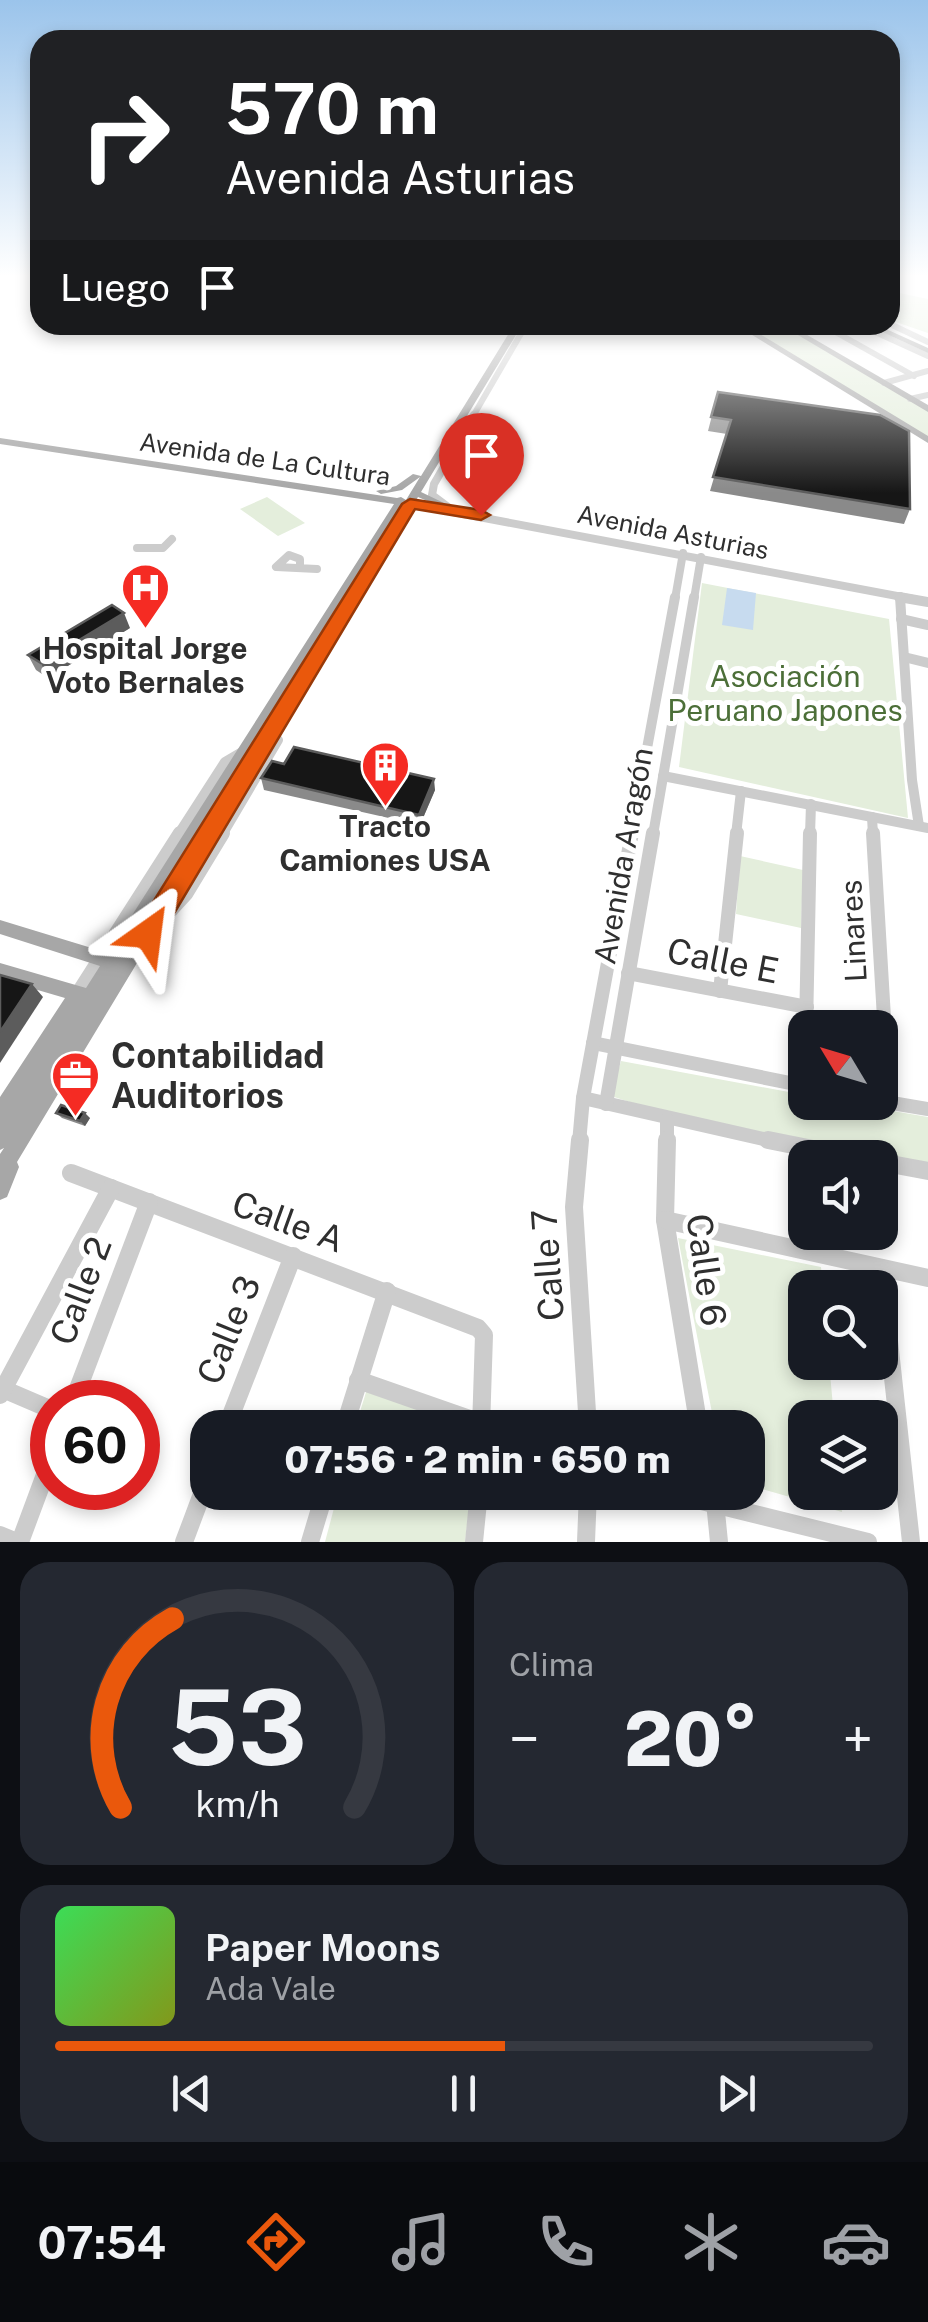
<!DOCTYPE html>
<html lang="es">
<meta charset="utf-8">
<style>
:root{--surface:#171b24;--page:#242831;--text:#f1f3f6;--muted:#9ea1a6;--line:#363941;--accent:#ea580c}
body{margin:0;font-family:"Public Sans",sans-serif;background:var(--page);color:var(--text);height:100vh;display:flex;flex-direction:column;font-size:38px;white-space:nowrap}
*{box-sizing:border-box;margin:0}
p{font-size:32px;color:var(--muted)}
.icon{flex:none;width:55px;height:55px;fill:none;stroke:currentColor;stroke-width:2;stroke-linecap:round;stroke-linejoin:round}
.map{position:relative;height:1542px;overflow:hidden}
.drawer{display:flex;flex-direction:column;gap:20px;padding:20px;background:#0d0f14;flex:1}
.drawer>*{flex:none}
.hud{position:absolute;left:30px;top:30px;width:870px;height:305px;border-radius:30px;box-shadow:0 5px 15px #0003;background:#202124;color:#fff;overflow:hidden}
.needle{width:65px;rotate:308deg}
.fabs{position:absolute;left:788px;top:1010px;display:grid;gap:20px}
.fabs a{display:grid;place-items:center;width:110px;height:110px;border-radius:20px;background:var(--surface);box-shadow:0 5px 15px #0003;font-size:50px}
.speed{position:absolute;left:30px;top:1380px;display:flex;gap:20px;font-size:50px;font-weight:700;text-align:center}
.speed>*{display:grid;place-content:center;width:130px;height:130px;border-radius:50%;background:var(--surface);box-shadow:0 5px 15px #0003;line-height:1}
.speed .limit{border:15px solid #d22;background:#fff;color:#111}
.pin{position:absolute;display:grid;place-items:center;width:85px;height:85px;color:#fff;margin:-102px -42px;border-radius:50% 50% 50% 0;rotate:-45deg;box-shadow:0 0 10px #0007}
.pin .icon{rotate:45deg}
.me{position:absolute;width:110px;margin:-55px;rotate:31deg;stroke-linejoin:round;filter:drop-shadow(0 0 8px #0008)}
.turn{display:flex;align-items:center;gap:35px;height:210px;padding:0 30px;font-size:45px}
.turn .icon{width:130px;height:130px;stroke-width:2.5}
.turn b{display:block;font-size:70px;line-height:85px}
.then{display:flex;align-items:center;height:95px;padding:0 30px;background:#0003;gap:20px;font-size:38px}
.big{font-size:75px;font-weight:800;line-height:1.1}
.drawer .widget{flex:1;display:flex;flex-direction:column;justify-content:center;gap:15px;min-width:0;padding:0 35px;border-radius:30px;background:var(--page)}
.drawer .dial{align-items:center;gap:0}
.dial svg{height:260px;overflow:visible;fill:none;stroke:var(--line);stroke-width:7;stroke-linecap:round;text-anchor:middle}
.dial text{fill:var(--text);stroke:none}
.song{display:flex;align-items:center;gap:30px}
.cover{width:120px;height:120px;border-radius:15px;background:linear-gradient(135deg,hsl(130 70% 55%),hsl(70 70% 35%))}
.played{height:10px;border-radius:5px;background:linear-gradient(90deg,var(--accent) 55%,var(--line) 55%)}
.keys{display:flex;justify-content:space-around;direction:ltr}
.heat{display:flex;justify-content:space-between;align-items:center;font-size:55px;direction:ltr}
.drawer .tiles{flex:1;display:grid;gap:20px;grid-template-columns:1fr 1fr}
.widget:last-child{grid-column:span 2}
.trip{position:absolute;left:190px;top:1410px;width:575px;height:100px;border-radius:30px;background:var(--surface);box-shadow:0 5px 15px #0003;font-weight:800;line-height:100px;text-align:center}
.tabs{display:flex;height:160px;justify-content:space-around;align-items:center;background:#090b0e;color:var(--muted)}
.tabs .icon{width:70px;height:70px}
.tabs .current{color:var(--accent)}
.tabs b{font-size:45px;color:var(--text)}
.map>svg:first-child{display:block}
</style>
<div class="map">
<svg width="928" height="1542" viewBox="0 0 928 1542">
<rect width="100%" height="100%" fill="#fff"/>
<!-- green -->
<g fill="#e4eedc">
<path d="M890,291L928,299V333L890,320Z"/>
<path d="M743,325H782L928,411V440Z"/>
<path d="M267,497L305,523L278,536L240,509Z"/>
<path d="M702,583L889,619L908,818L679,767Z"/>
<path d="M740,856L803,870L801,928L736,914Z"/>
<path d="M621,1061L805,1095V1102L846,1103L928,1117V1163L670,1115L611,1096Z"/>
<path d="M678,1238L821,1267L823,1287L805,1288V1362L829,1363L834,1417L805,1418V1492L840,1493L842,1512L748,1485V1428L715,1427L714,1423Z"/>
<path d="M367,1389L475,1428H355Z"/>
<path d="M338,1493H471L465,1542H325Z"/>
</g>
<!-- water -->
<path fill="#c7dbef" d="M727,588L756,593L753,630L722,625Z"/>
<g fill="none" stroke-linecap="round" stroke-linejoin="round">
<!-- minor-far4 -->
<g stroke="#ccc" stroke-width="6">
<path d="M890,324L928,342"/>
<path d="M823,325L914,376"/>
<path d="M860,325L928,356"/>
<path d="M884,383L928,371"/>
<path d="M910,399L928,395"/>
<path d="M472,418L526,325"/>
</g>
<!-- minor-far3 -->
<g stroke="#ccc" stroke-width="8">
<path d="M410,504L913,599"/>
<path d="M448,507L432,495L434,484L474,415"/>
<path d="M137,548H163L172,539"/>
<path d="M300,565V559L289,555L276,567L317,569"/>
<path d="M675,599L683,553"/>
<path d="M694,599L701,557"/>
</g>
<!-- minor-far2 -->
<g stroke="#ccc" stroke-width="10">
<path d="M899,597L928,602"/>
<path d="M900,597L912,780L919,826"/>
<path d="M901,619L928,625"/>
<path d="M904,657L928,663"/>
<path d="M663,776L928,828"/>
<path d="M872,817L873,835"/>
<path d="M178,835L225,762L242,752"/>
<path d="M222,835L278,740L267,737"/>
<path d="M631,835L675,597"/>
<path d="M653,835L694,597"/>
<path d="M736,835L741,791"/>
<path d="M810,835L811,804"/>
</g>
<!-- minor-far1 -->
<g stroke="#ccc" stroke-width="14">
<path d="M873,833L889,1102"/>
<path d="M152,931L186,894L223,833"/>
<path d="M628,973L807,1007"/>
<path d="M720,991L737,833"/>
<path d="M77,994L180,833"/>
<path d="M806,1028L810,833"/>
<path d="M593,1043L805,1086"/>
<path d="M583,1098L781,1143"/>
<path d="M880,1101L928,1109"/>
<path d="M606,1104L653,833"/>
<path d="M579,1143L583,1098L632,833"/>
<path d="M667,1143V1120"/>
</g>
<!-- minor -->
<g stroke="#ccc" stroke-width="18">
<path d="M580,1140L574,1207L588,1428"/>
<path d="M667,1140L665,1220L699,1428"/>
<path d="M768,1140L858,1158"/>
<path d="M880,1162L928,1171"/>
<path d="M71,1173L478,1328L484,1335L481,1428"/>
<path d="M665,1220L928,1278"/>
<path d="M881,1268L911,1542"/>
<path d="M358,1380L481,1423L512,1428"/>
<path d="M3,1389L52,1410"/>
<path d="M0,1395L111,1188"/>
<path d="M73,1402L149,1202"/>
<path d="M226,1428L293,1256"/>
<path d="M344,1428L387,1291"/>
<path d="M665,1492L868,1542"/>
<path d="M714,1492L719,1542"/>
<path d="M0,1535L17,1542"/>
<path d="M20,1542L52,1456"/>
<path d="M184,1542L208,1478"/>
<path d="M310,1542L325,1492"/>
<path d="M474,1542L479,1492"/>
<path d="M586,1542L588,1492"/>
</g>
<!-- major -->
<g fill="#a7a7a7" fill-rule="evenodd">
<path d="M514,325H522L421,492L444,503L439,506L418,497L17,1162L19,1167L7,1197L0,1200V1154L4,1148L0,1150V1097L65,998L0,979V963L86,988L100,966L0,934V920L108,953L394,504L0,444V438L397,498L401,497L406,500L420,477L402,490L381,494L376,491L396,486L413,474L421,476Z"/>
<path d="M736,325H745L928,436V443Z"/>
<path d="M781,325H790L928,405V412Z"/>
<path d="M867,325H877L928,348V353Z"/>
</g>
</g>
<!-- wall -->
<g fill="#8a8a8a">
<path d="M718,392L910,509L904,524L710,491L727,434L708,431Z"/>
<path d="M130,628L48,678L36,670L28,655Z"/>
<path d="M261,778L435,790L420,825L264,790Z"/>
<path d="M56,1113L90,1118L85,1126L62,1118Z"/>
</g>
<!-- shaded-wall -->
<g fill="#5c5c5c">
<path d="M124,613L130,628L48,678L41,663Z"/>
<path d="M434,779L435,790L420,825L419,815Z"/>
<path d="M32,984L43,997L0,1063V1032Z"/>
<path d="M85,1113L90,1118L85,1126L80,1121Z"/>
</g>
<!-- building -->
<g fill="#161616" stroke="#5c5c5c" stroke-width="2.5">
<path d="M718,392L880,415L909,431L910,509L713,477L731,420L711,417Z"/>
<path d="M112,605L124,613L41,663L28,655Z"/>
<path d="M294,747L434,779L419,815L261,778L272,761L284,764Z"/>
<path d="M0,975L32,984L0,1032Z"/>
<path d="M61,1105L85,1113L80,1121L56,1113Z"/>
</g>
<!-- sky -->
<linearGradient id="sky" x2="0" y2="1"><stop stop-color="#9bc4eb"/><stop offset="0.56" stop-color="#fff"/><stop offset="1" stop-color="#fff" stop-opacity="0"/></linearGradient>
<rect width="928" height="493" fill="url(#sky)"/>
<!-- route -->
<path fill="#ea580c" stroke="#983908" stroke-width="2.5" d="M410,499L481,510L490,515L481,520L415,509L157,942L148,946L138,942L134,934L138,926L402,504Z"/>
<!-- icons -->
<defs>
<symbol id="hospital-pin" viewBox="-11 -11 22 30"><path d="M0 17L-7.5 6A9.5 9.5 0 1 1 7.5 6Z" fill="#f52b23" stroke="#fff"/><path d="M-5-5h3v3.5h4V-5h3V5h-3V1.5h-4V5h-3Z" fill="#fff"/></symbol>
<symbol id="building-pin" viewBox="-11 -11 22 30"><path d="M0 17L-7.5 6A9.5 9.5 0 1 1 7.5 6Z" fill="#f52b23" stroke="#fff"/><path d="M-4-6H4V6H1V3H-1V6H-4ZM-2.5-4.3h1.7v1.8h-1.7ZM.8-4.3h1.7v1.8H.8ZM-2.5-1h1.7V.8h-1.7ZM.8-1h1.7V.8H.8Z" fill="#fff"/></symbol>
<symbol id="office-pin" viewBox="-11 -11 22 30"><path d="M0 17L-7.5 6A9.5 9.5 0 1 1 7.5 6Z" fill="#f52b23" stroke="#fff"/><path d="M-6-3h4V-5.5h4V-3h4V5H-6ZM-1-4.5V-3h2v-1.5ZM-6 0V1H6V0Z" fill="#fff"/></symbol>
</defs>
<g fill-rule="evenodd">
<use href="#hospital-pin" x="118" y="560" width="55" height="75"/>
<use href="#building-pin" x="358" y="738" width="55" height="75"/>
<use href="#office-pin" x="48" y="1048" width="55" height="75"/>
</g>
<g text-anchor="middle" stroke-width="10" stroke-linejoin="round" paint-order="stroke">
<!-- far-street labels -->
<g font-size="25" fill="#2f2f2f" stroke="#fff">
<text transform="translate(265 459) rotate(8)" y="9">Avenida de La Cultura</text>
<text transform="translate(673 532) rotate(11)" y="9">Avenida Asturias</text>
</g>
<!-- poi labels -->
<g font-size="30" font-weight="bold" fill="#2f2f2f" stroke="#fff">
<text x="145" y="659">Hospital Jorge<tspan x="145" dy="34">Voto Bernales</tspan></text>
<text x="385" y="837">Tracto<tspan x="385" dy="34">Camiones USA</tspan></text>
</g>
<!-- park labels -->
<g font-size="30" fill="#4c6f38" stroke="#fff">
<text x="785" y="687">Asociación<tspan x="785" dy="34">Peruano Japones</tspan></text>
</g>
<!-- street labels -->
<g font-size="30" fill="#2f2f2f" stroke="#fff">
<text transform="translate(624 856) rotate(-80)" y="10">Avenida Aragón</text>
<text transform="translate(854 931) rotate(-93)" y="10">Linares</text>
</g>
<!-- near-street labels -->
<g font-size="35" fill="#2f2f2f" stroke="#fff">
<text transform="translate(723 961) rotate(11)" y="12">Calle E</text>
<text transform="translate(288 1222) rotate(20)" y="12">Calle A</text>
<text transform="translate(548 1265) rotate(-94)" y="12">Calle 7</text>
<text transform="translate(706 1270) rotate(82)" y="12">Calle 6</text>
<text transform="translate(81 1291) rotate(-69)" y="12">Calle 2</text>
<text transform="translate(229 1330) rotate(-68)" y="12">Calle 3</text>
</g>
<!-- near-poi labels -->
<g font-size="35" font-weight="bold" fill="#2f2f2f" stroke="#fff" text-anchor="start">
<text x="111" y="1068">Contabilidad<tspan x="111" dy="40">Auditorios</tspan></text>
</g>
</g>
</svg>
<div class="fabs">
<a><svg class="needle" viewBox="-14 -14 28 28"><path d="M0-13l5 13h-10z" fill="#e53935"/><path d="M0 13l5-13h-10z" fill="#9ea1a6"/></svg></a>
<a><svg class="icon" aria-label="sound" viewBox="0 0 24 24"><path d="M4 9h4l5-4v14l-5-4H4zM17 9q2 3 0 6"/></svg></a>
<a><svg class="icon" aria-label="search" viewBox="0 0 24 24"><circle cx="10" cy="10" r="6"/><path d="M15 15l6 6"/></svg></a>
<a><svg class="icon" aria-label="layers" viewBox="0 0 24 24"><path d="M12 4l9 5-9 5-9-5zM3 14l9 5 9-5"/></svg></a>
</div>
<div class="speed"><div class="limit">60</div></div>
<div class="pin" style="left:481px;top:515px;background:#d93025"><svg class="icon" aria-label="arrive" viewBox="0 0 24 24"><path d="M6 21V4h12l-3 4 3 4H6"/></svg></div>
<svg class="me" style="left:148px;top:934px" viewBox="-20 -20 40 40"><path d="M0-17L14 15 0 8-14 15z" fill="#ea580c" stroke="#fff" stroke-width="4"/></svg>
<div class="trip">07:56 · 2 min · 650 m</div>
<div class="hud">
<div class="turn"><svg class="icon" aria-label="right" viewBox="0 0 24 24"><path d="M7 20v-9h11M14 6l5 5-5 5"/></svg><div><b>570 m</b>Avenida Asturias</div></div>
<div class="then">Luego<svg class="icon" aria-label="arrive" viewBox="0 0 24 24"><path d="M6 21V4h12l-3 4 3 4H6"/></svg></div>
</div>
</div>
<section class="drawer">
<div class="tiles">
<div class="widget dial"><svg viewBox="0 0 100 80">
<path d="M14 69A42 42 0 1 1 86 69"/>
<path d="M14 69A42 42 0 0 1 30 11" stroke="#ea580c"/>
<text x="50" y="56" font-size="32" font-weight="700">53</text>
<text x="50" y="72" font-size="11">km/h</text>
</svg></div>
<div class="widget"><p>Clima</p>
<div class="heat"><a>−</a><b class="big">20°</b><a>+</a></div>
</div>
<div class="widget">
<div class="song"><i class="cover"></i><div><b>Paper Moons</b><p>Ada Vale</p></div></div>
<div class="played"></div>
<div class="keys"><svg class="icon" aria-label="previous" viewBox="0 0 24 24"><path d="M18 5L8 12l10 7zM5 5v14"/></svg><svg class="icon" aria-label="pause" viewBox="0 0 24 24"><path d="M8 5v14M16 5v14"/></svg><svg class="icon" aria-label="next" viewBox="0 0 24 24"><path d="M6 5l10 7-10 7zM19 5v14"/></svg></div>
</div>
</div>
</section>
<nav class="tabs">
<b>07:54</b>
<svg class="icon current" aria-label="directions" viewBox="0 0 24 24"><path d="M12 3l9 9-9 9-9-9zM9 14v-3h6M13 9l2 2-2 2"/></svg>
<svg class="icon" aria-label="music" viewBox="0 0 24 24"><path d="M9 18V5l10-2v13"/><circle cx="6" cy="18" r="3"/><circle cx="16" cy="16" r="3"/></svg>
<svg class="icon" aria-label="phone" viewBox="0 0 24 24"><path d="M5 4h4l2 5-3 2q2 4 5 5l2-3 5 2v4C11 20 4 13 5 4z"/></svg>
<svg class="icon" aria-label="climate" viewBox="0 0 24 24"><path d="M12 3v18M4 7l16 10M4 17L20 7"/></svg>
<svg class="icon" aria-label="car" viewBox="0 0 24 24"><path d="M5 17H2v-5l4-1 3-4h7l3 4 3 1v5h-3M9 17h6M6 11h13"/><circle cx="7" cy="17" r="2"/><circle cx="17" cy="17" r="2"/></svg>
</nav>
